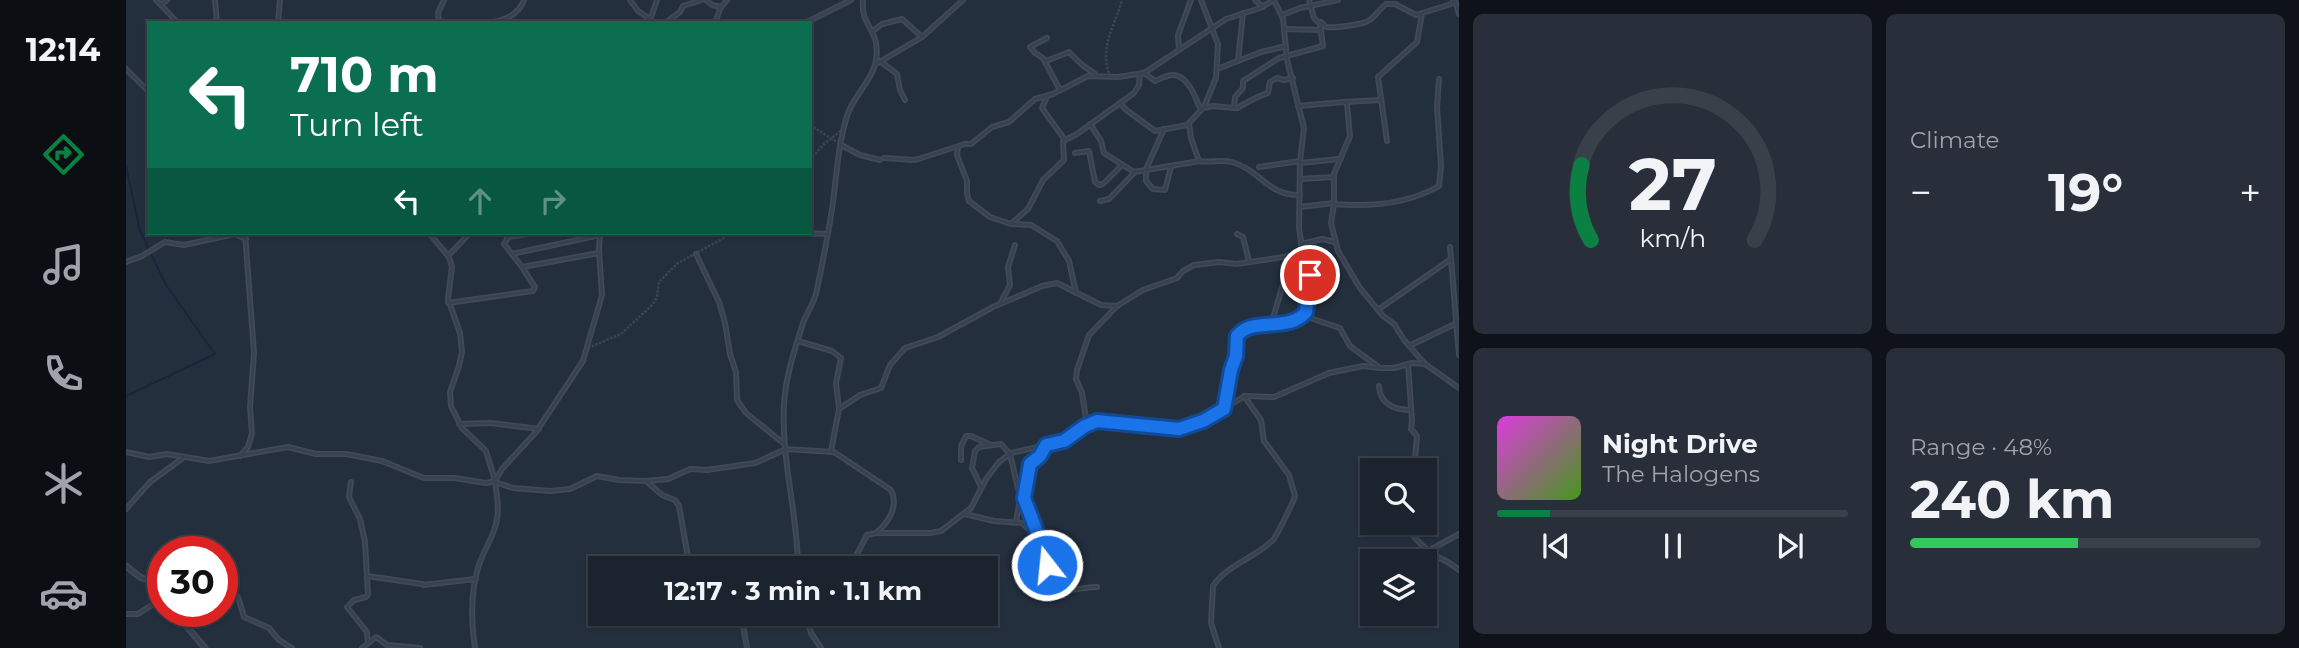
<!DOCTYPE html>
<meta charset="utf-8">
<style>
:root{--surface:#1b232e;--page:#282f3a;--text:#f1f3f6;--muted:#a0a4aa;--line:#39404a;--accent:#0b8043}
body{margin:0;font-family:Montserrat,sans-serif;background:var(--page);color:var(--text);height:100vh;display:flex;flex-direction:column;font-size:26px;white-space:nowrap}
*{box-sizing:border-box;margin:0}
p{font-size:23px;color:var(--muted)}
.icon{flex:none;width:38px;height:38px;fill:none;stroke:currentColor;stroke-width:2;stroke-linecap:round;stroke-linejoin:round}
.map{position:relative;flex:1;overflow:hidden}
.panel{display:flex;flex-direction:column;gap:14px;padding:14px;background:#0f1319;width:840px}
.panel>*{flex:none}
.top-card{position:absolute;left:21px;top:21px;width:665px;height:214px;border-radius:0px;box-shadow:0 2px 5px #0004,0 0 0 2px var(--line);background:#0b6e4f;color:#fff;overflow:hidden}
.fabs{position:absolute;left:1234px;top:458px;display:grid;gap:14px}
.fabs a{display:grid;place-items:center;width:77px;height:77px;border-radius:0px;background:var(--surface);box-shadow:0 2px 5px #0004,0 0 0 2px var(--line);font-size:35px}
.speed{position:absolute;left:21px;top:536px;display:flex;gap:14px;font-size:35px;font-weight:700;text-align:center}
.speed>*{display:grid;place-content:center;width:91px;height:91px;border-radius:50%;background:var(--surface);box-shadow:0 2px 5px #0004,0 0 0 2px var(--line);line-height:1}
.speed .limit{border:10px solid #d22;background:#fff;color:#111}
.pin{position:absolute;display:grid;place-items:center;width:60px;height:60px;color:#fff;margin:-30px;border:4px solid #fff;border-radius:50%;box-shadow:0 2px 7px #0007}
.me{position:absolute;width:77px;margin:-38px;rotate:344deg;stroke-linejoin:round;filter:drop-shadow(0 0 5px #0008)}
.turn{display:flex;align-items:center;gap:24px;height:147px;padding:0 28px;font-size:32px}
.turn .icon{width:91px;height:91px;stroke-width:2.5}
.turn b{display:block;font-size:49px;line-height:60px}
.lanes{display:flex;align-items:center;height:66px;padding:0 28px;background:#0003;justify-content:center;gap:35px;direction:ltr}
.lanes .off{opacity:.35}
.big{font-size:52px;font-weight:700;line-height:1.1}
.panel .widget{flex:1;display:flex;flex-direction:column;justify-content:center;gap:10px;min-width:0;padding:0 24px;border-radius:10px;background:var(--page)}
.panel .dial{align-items:center;gap:0}
.dial svg{height:182px;overflow:visible;fill:none;stroke:var(--line);stroke-width:7;stroke-linecap:round;text-anchor:middle}
.dial text{fill:var(--text);stroke:none}
.song{display:flex;align-items:center;gap:21px}
.cover{width:84px;height:84px;border-radius:10px;background:linear-gradient(135deg,hsl(300 70% 55%),hsl(100 70% 35%))}
.played{height:7px;border-radius:4px;background:linear-gradient(90deg,var(--accent) 15%,var(--line) 15%)}
.keys{display:flex;justify-content:space-around;direction:ltr}
.heat{display:flex;justify-content:space-between;align-items:center;font-size:38px;direction:ltr}
.charge{height:10px;border-radius:5px;background:linear-gradient(90deg,#34c759 48%,var(--line) 0)}
.panel .tiles{flex:1;display:grid;gap:14px;grid-template-columns:repeat(2,1fr)}
.trip{position:absolute;left:462px;top:556px;width:410px;height:70px;border-radius:0px;background:var(--surface);box-shadow:0 2px 5px #0004,0 0 0 2px var(--line);font-weight:700;line-height:70px;text-align:center}
main{display:flex;flex:1;min-height:0}
.tabs{display:flex;flex-direction:column;width:126px;justify-content:space-around;align-items:center;background:#0b0e12;color:var(--muted)}
.tabs .icon{width:49px;height:49px}
.tabs .on{color:var(--accent)}
.tabs b{font-size:32px;color:var(--text)}
.map>svg:first-child{display:block}
</style>
<main>
<nav class="tabs">
<b>12:14</b>
<svg class="icon on" aria-label="directions" viewBox="0 0 24 24"><path d="M12 3l9 9-9 9-9-9zM9 14v-3h6M13 9l2 2-2 2"/></svg>
<svg class="icon" aria-label="music" viewBox="0 0 24 24"><path d="M9 18V5l10-2v13"/><circle cx="6" cy="18" r="3"/><circle cx="16" cy="16" r="3"/></svg>
<svg class="icon" aria-label="phone" viewBox="0 0 24 24"><path d="M5 4h4l2 5-3 2q2 4 5 5l2-3 5 2v4C11 20 4 13 5 4z"/></svg>
<svg class="icon" aria-label="climate" viewBox="0 0 24 24"><path d="M12 3v18M4 7l16 10M4 17L20 7"/></svg>
<svg class="icon" aria-label="car" viewBox="0 0 24 24"><path d="M5 17H2v-5l4-1 3-4h7l3 4 3 1v5h-3M9 17h6M6 11h13"/><circle cx="7" cy="17" r="2"/><circle cx="17" cy="17" r="2"/></svg>
</nav>
<div class="map">
<svg width="1333" height="648" viewBox="0 0 1333 648">
<rect width="100%" height="100%" fill="#242f3e"/>
<g fill="none" stroke-linecap="round" stroke-linejoin="round">
<!-- stream -->
<path stroke="#17263c" stroke-width="2" d="M0,166L14,231L40,285L89,354L0,396"/>
<!-- minor-tunnel -->
<g stroke="#3a4453" stroke-width="2.5" stroke-dasharray="2.5 1.5" stroke-linecap="butt">
<path d="M984,77C973,46 988,29 996,0"/>
<path d="M684,125L714,144"/>
<path d="M684,160L697,145L717,129"/>
<path d="M462,348L495,334L527,304L531,297L533,282L552,263L598,238L602,233"/>
</g>
<defs>
<g id="minor">
<path d="M30,0L52,23"/>
<path d="M89,0L91,23"/>
<path d="M504,0L512,11L524,19"/>
<path d="M580,0L586,5L595,7"/>
<path d="M1129,0L1137,7"/>
<path d="M1148,0L1157,19L1161,60L1178,128L1174,161L1173,228L1177,254L1184,279L1181,314L1184,318L1214,328L1224,346L1254,368H1268L1286,363L1299,364"/>
<path d="M1329,0L1333,14"/>
<path d="M35,5L41,0"/>
<path d="M1156,15L1174,8L1212,0"/>
<path d="M543,20L554,12L557,6L576,0"/>
<path d="M1195,22L1200,27C1209,28 1237,25 1244,20C1250,15 1254,9 1260,4H1269L1290,15L1325,4L1329,0"/>
<path d="M152,23L154,0"/>
<path d="M243,23H244"/>
<path d="M313,23L312,13L318,0"/>
<path d="M363,23C378,20 392,16 398,0"/>
<path d="M523,23L531,0"/>
<path d="M589,23L594,9L601,0"/>
<path d="M679,23L725,0"/>
<path d="M1159,29L1194,30"/>
<path d="M747,31L756,24L776,19L796,37"/>
<path d="M921,38L904,47L909,53L917,58L934,90"/>
<path d="M1053,50L1052,35L1065,0"/>
<path d="M754,61L771,74L774,90L779,100"/>
<path d="M920,61L943,52L955,64L969,74"/>
<path d="M1112,61L1117,13"/>
<path d="M750,64L796,37L837,0"/>
<path d="M1094,68L1135,52L1160,46"/>
<path d="M0,69L23,92"/>
<path d="M1018,73L1029,81C1034,79 1041,75 1046,75C1062,74 1070,99 1075,110"/>
<path d="M921,96L916,108L939,140"/>
<path d="M1218,102L1255,100"/>
<path d="M994,103L999,109L1029,131L1061,125L1078,107L1090,78L1092,44L1075,0"/>
<path d="M1172,106L1218,102L1221,104L1224,136L1208,174V204L1205,223L1212,251L1234,288L1257,316L1268,324L1278,340L1299,364L1333,388"/>
<path d="M1077,108L1087,106L1108,108L1109,97L1117,88V81L1153,58L1197,46L1194,24L1188,18L1183,0"/>
<path d="M1107,108H1112C1115,105 1137,94 1142,93L1144,82L1151,78L1158,80L1167,78"/>
<path d="M964,124L975,141L978,153L1008,172L1074,161"/>
<path d="M1063,124L1065,138L1073,161C1084,163 1096,159 1106,162C1134,170 1142,196 1174,195"/>
<path d="M1038,129L1020,169V181L1027,189L1039,190L1045,167"/>
<path d="M1261,141L1252,77L1291,42L1296,13"/>
<path d="M715,145L734,155L754,160"/>
<path d="M832,147L831,155L841,181V193L843,201L864,217L885,224L905,225L931,241L943,261L950,293"/>
<path d="M949,153L963,151L969,182L973,185L977,184L996,165"/>
<path d="M758,158L789,160L839,144H845L866,127L883,122L909,99L927,94L962,76L992,77L1018,73L1100,19L1134,8L1148,0"/>
<path d="M1174,163L1213,159"/>
<path d="M1133,167L1174,161"/>
<path d="M1174,179L1208,177"/>
<path d="M974,201L983,199L1009,172"/>
<path d="M1208,204C1243,207 1282,204 1313,186L1315,166L1311,107L1313,79"/>
<path d="M1174,207L1208,203"/>
<path d="M886,223L902,209L917,180L938,160L937,141L951,134L1008,93L1013,85L1014,74"/>
<path d="M303,233L323,257L326,267L322,299L334,333L336,352L333,366L324,392L325,406L336,428L360,451L369,481"/>
<path d="M385,233L378,244L396,267L473,253"/>
<path d="M678,233L701,234"/>
<path d="M1111,234L1117,237L1123,261"/>
<path d="M381,237L410,233"/>
<path d="M1175,244L1196,239L1209,242"/>
<path d="M1324,247L1333,355"/>
<path d="M386,254L474,235"/>
<path d="M570,254L593,302L599,323L604,354L610,372L611,400L620,413L657,443"/>
<path d="M322,256L344,233"/>
<path d="M0,262L16,256L39,242L58,245L109,234L120,239"/>
<path d="M322,303L407,291L409,287L396,267"/>
<path d="M874,304L884,285L882,267L889,245"/>
<path d="M1253,309L1325,259"/>
<path d="M1145,325L1159,277L1157,267L1163,256"/>
<path d="M672,341L706,351L715,358L710,383L713,409L705,451"/>
<path d="M1283,346L1331,323"/>
<path d="M1282,364L1286,421L1285,429L1291,436L1288,471"/>
<path d="M1253,386C1254,404 1268,410 1285,410"/>
<path d="M713,409L734,395L755,388L764,365L779,348L812,337L867,307L916,286L931,283L975,305L991,306"/>
<path d="M1098,409C1101,396 1101,383 1105,370C1106,365 1109,360 1110,355C1111,349 1109,344 1111,338C1117,319 1165,331 1180,312"/>
<path d="M333,424L365,423L413,429"/>
<path d="M961,425L956,393L950,379L951,370L963,335L991,306L1017,290L1051,278L1057,271L1068,265L1093,262L1111,264L1177,254"/>
<path d="M659,449L708,452L765,490C773,505 763,522 751,532"/>
<path d="M0,452L23,457L41,454L83,461L162,447L190,454H220L256,461L298,478H328L360,483L369,481"/>
<path d="M114,456L122,447L126,433L124,407L128,353L119,233"/>
<path d="M835,460V446L840,436H845L865,445"/>
<path d="M520,481L536,495L549,500L553,506L564,569"/>
<path d="M225,482L223,497L234,519L239,542L242,594L240,597L228,600L221,607L241,632L242,642"/>
<path d="M369,482L387,488L424,491L444,489L471,476L493,480L520,481L542,479L564,469L581,470L629,463L658,450"/>
<path d="M855,487L846,468L849,451L853,447L875,444L884,454L892,488L913,536"/>
<path d="M0,509L24,482L57,458"/>
<path d="M839,514L868,521L896,523L925,550L921,568L930,587C945,593 956,587 971,587"/>
<path d="M890,522L893,505L898,495L904,466L915,456L919,446"/>
<path d="M1277,523C1286,535 1300,552 1314,558C1322,562 1326,564 1333,570"/>
<path d="M1304,550L1333,534"/>
<path d="M672,569C672,514 655,461 658,405C659,379 669,348 677,323C681,313 687,304 690,294C697,261 704,227 708,194C711,168 713,142 721,116C727,96 747,80 750,60C755,29 734,27 737,0"/>
<path d="M723,569L741,535L750,533H804L815,531L845,508L860,479L873,462L885,453L938,441L959,426L970,421L1053,428L1077,421L1119,396L1148,397L1203,373L1237,366L1254,368"/>
<path d="M241,576L296,584"/>
<path d="M297,585L350,579"/>
<path d="M96,589L112,597L118,617L143,628L153,640L166,648"/>
<path d="M0,614H12L37,598"/>
<path d="M593,614L599,616L618,614"/>
<path d="M679,614L685,633L695,648"/>
<path d="M615,615L621,648"/>
<path d="M236,648L250,637L261,645L294,648"/>
<path d="M349,648C345,621 344,592 353,565C358,549 369,535 371,519C374,505 370,494 369,481L376,469L410,432L457,361L476,295L473,250L474,233"/>
<path d="M1093,648L1085,623L1087,586C1102,564 1129,558 1147,540C1151,535 1167,503 1169,496L1163,475L1138,441L1135,420L1118,396"/>
</g>
<g id="tertiary">
<path d="M0,566L14,577L37,587"/>
<path d="M55,611L62,628L79,648"/>
</g>
</defs>
<!-- minor casing -->
<use href="#minor" stroke="#414a57" stroke-width="6"/>
<!-- tertiary casing -->
<use href="#tertiary" stroke="#414a57" stroke-width="7"/>
<!-- minor -->
<use href="#minor" stroke="#38414e" stroke-width="2.5"/>
<!-- tertiary -->
<use href="#tertiary" stroke="#38414e" stroke-width="3.5"/>
</g>
<g fill="none" stroke-linecap="round" stroke-linejoin="round">
<defs>
<path id="route" d="M921,565L925,550L914,540L898,498L904,464L914,456L920,445L938,441L959,426L971,421L1053,429L1077,421L1096,410L1098,409L1105,370L1110,356L1111,336C1127,316 1163,333 1180,312L1184,275"/>
</defs>
<!-- route casing -->
<use href="#route" stroke="#114b97" stroke-width="18"/>
<!-- route -->
<use href="#route" stroke="#1a73e8" stroke-width="12"/>
</g>
</svg>
<div class="fabs">
<a><svg class="icon" aria-label="search" viewBox="0 0 24 24"><circle cx="10" cy="10" r="6"/><path d="M15 15l6 6"/></svg></a>
<a><svg class="icon" aria-label="layers" viewBox="0 0 24 24"><path d="M12 4l9 5-9 5-9-5zM3 14l9 5 9-5"/></svg></a>
</div>
<div class="speed"><div class="limit">30</div></div>
<div class="pin" style="left:1184px;top:275px;background:#d93025"><svg class="icon" aria-label="arrive" viewBox="0 0 24 24"><path d="M6 21V4h12l-3 4 3 4H6"/></svg></div>
<svg class="me" style="left:921px;top:565px" viewBox="-20 -20 40 40"><circle r="17" fill="#1a73e8" stroke="#fff" stroke-width="3"/><path d="M0-11L8 9 0 5-8 9z" fill="#fff"/></svg>
<div class="trip">12:17 · 3 min · 1.1 km</div>
<div class="top-card">
<div class="turn"><svg class="icon" aria-label="left" viewBox="0 0 24 24"><path d="M17 20v-9H6M10 6l-5 5 5 5"/></svg><div><b>710 m</b>Turn left</div></div>
<div class="lanes"><svg class="icon" aria-label="left" viewBox="0 0 24 24"><path d="M17 20v-9H6M10 6l-5 5 5 5"/></svg><svg class="icon off" aria-label="ahead" viewBox="0 0 24 24"><path d="M12 20V5M6 11l6-6 6 6"/></svg><svg class="icon off" aria-label="right" viewBox="0 0 24 24"><path d="M7 20v-9h11M14 6l5 5-5 5"/></svg></div>
</div>
</div>
<section class="panel">
<div class="tiles">
<div class="widget dial"><svg viewBox="0 0 100 80">
<path d="M14 69A42 42 0 1 1 86 69"/>
<path d="M14 69A42 42 0 0 1 10 36" stroke="#0b8043"/>
<text x="50" y="56" font-size="32" font-weight="700">27</text>
<text x="50" y="72" font-size="11">km/h</text>
</svg></div>
<div class="widget"><p>Climate</p>
<div class="heat"><a>−</a><b class="big">19°</b><a>+</a></div>
</div>
<div class="widget">
<div class="song"><i class="cover"></i><div><b>Night Drive</b><p>The Halogens</p></div></div>
<div class="played"></div>
<div class="keys"><svg class="icon" aria-label="previous" viewBox="0 0 24 24"><path d="M18 5L8 12l10 7zM5 5v14"/></svg><svg class="icon" aria-label="pause" viewBox="0 0 24 24"><path d="M8 5v14M16 5v14"/></svg><svg class="icon" aria-label="next" viewBox="0 0 24 24"><path d="M6 5l10 7-10 7zM19 5v14"/></svg></div>
</div>
<div class="widget"><p>Range · 48%</p><b class="big">240 km</b><div class="charge"></div></div>
</div>
</section>
</main>
